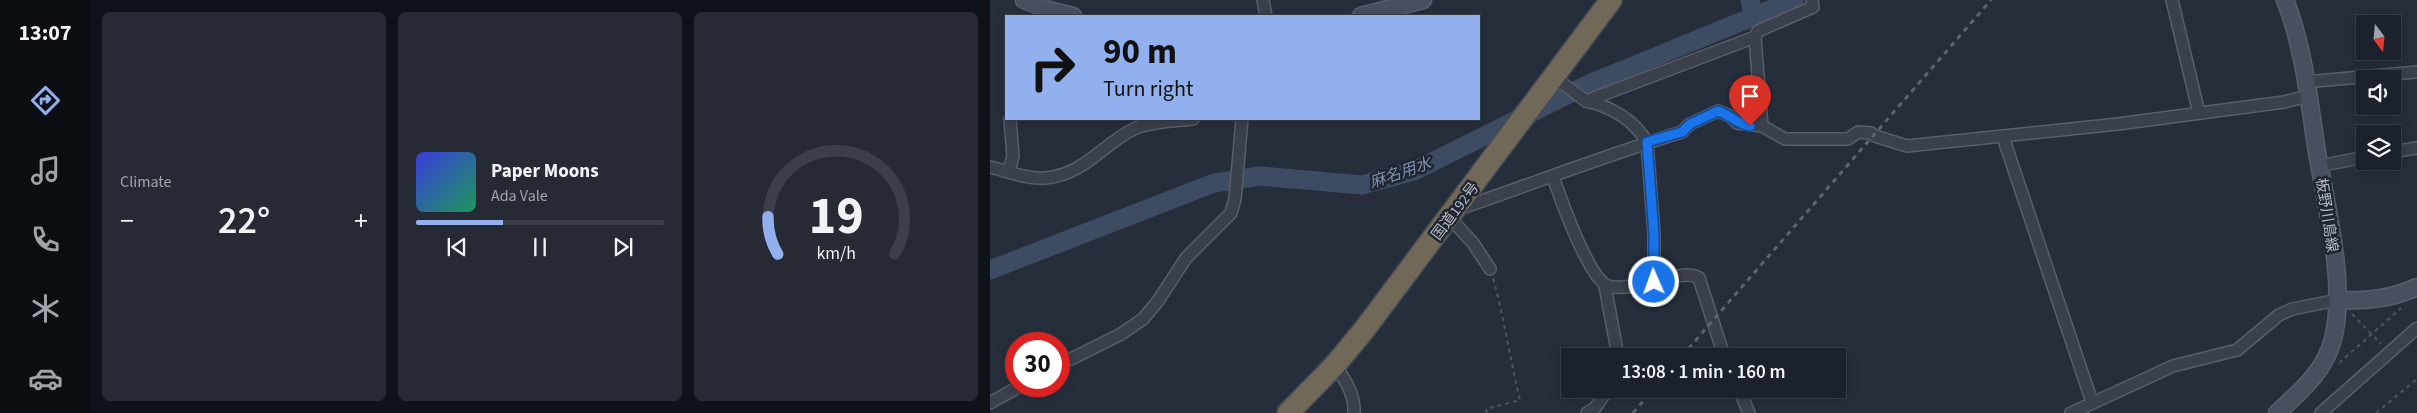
<!DOCTYPE html>
<meta charset="utf-8">
<style>
:root{--surface:#1c222d;--page:#252a35;--text:#f1f3f6;--muted:#a0a4aa;--line:#3a3f49;--accent:#93b0ee}
body{margin:0;font-family:"Source Sans 3","Noto Sans JP",sans-serif;background:var(--page);color:var(--text);height:100vh;display:flex;flex-direction:column;font-size:19px;white-space:nowrap}
*{box-sizing:border-box;margin:0}
p{font-size:16px;color:var(--muted)}
.icon{flex:none;width:28px;height:28px;fill:none;stroke:currentColor;stroke-width:2;stroke-linecap:round;stroke-linejoin:round}
.map{position:relative;flex:1;overflow:hidden}
.sheet{display:flex;flex-direction:column;gap:12px;padding:12px;background:#0f1319;width:900px}
.sheet>*{flex:none}
.banner{position:absolute;left:15px;top:15px;width:475px;height:105px;border-radius:0px;box-shadow:0 2px 12px #0003,0 0 0 1px var(--line);background:#93b0ee;color:#111;overflow:hidden}
.needle{width:32px;rotate:164deg}
.fabs{position:absolute;left:1366px;top:15px;display:grid;gap:10px}
.fabs a{display:grid;place-items:center;width:45px;height:45px;border-radius:0px;background:var(--surface);box-shadow:0 2px 12px #0003,0 0 0 1px var(--line);font-size:25px}
.speed{position:absolute;left:15px;top:332px;display:flex;gap:10px;font-size:25px;font-weight:700;text-align:center}
.speed>*{display:grid;place-content:center;width:65px;height:65px;border-radius:50%;background:var(--surface);box-shadow:0 2px 12px #0003,0 0 0 1px var(--line);line-height:1}
.speed .limit{border:8px solid #d22;background:#fff;color:#111}
.pin{position:absolute;display:grid;place-items:center;width:42px;height:42px;color:#fff;margin:-51px -21px;border-radius:50% 50% 50% 0;rotate:-45deg;box-shadow:0 0 5px #0007}
.pin .icon{rotate:45deg}
.me{position:absolute;width:55px;margin:-28px;rotate:358deg;stroke-linejoin:round;filter:drop-shadow(0 0 4px #0008)}
.turn{display:flex;align-items:center;gap:18px;height:105px;padding:0 15px;font-size:22px}
.turn .icon{width:65px;height:65px;stroke-width:2.5}
.turn b{display:block;font-size:35px;line-height:42px}
.big{font-size:38px;font-weight:600;line-height:1.1}
.sheet .widget{flex:1;display:flex;flex-direction:column;justify-content:center;gap:8px;min-width:0;padding:0 18px;border-radius:8px;background:var(--page)}
.sheet .dial{align-items:center;gap:0}
.dial svg{height:130px;overflow:visible;fill:none;stroke:var(--line);stroke-width:7;stroke-linecap:round;text-anchor:middle}
.dial text{fill:var(--text);stroke:none}
.song{display:flex;align-items:center;gap:15px}
.cover{width:60px;height:60px;border-radius:8px;background:linear-gradient(135deg,hsl(240 70% 55%),hsl(150 70% 35%))}
.played{height:5px;border-radius:2px;background:linear-gradient(90deg,var(--accent) 35%,var(--line) 35%)}
.keys{display:flex;justify-content:space-around;direction:ltr}
.heat{display:flex;justify-content:space-between;align-items:center;font-size:28px;direction:ltr}
.sheet .tiles{flex:1;display:grid;gap:12px;grid-template-columns:repeat(3,1fr)}
.trip{position:absolute;left:571px;top:348px;width:285px;height:50px;border-radius:0px;background:var(--surface);box-shadow:0 2px 12px #0003,0 0 0 1px var(--line);font-weight:600;line-height:50px;text-align:center}
main{display:flex;flex:1;min-height:0}
.tab-bar{display:flex;flex-direction:column;width:90px;justify-content:space-around;align-items:center;background:#0b0e12;color:var(--muted)}
.tab-bar .icon{width:35px;height:35px}
.tab-bar .active{color:var(--accent)}
.tab-bar b{font-size:22px;color:var(--text)}
.map>svg:first-child{display:block}
</style>
<main>
<nav class="tab-bar">
<b>13:07</b>
<svg class="icon active" aria-label="directions" viewBox="0 0 24 24"><path d="M12 3l9 9-9 9-9-9zM9 14v-3h6M13 9l2 2-2 2"/></svg>
<svg class="icon" aria-label="music" viewBox="0 0 24 24"><path d="M9 18V5l10-2v13"/><circle cx="6" cy="18" r="3"/><circle cx="16" cy="16" r="3"/></svg>
<svg class="icon" aria-label="phone" viewBox="0 0 24 24"><path d="M5 4h4l2 5-3 2q2 4 5 5l2-3 5 2v4C11 20 4 13 5 4z"/></svg>
<svg class="icon" aria-label="climate" viewBox="0 0 24 24"><path d="M12 3v18M4 7l16 10M4 17L20 7"/></svg>
<svg class="icon" aria-label="car" viewBox="0 0 24 24"><path d="M5 17H2v-5l4-1 3-4h7l3 4 3 1v5h-3M9 17h6M6 11h13"/><circle cx="7" cy="17" r="2"/><circle cx="17" cy="17" r="2"/></svg>
</nav>
<section class="sheet">
<div class="tiles">
<div class="widget"><p>Climate</p>
<div class="heat"><a>−</a><b class="big">22°</b><a>+</a></div>
</div>
<div class="widget">
<div class="song"><i class="cover"></i><div><b>Paper Moons</b><p>Ada Vale</p></div></div>
<div class="played"></div>
<div class="keys"><svg class="icon" aria-label="previous" viewBox="0 0 24 24"><path d="M18 5L8 12l10 7zM5 5v14"/></svg><svg class="icon" aria-label="pause" viewBox="0 0 24 24"><path d="M8 5v14M16 5v14"/></svg><svg class="icon" aria-label="next" viewBox="0 0 24 24"><path d="M6 5l10 7-10 7zM19 5v14"/></svg></div>
</div>
<div class="widget dial"><svg viewBox="0 0 100 80">
<path d="M14 69A42 42 0 1 1 86 69"/>
<path d="M14 69A42 42 0 0 1 8 46" stroke="#93b0ee"/>
<text x="50" y="56" font-size="32" font-weight="700">19</text>
<text x="50" y="72" font-size="11">km/h</text>
</svg></div>
</div>
</section>
<div class="map">
<svg width="1427" height="413" viewBox="0 0 1427 413">
<rect width="100%" height="100%" fill="#262e3c"/>
<g fill="none" stroke-linecap="round" stroke-linejoin="round">
<!-- river -->
<g stroke="#3d4b63" stroke-width="19">
<path d="M760,0L764,18"/>
<path d="M0,270L224,183L270,176L372,185L424,171L599,84L804,0"/>
</g>
<defs>
<g id="street">
<path d="M273,0L276,16"/>
<path d="M1182,0L1209,113"/>
<path d="M765,37L772,126"/>
<path d="M564,77L596,101L765,37L768,31L823,7L822,0"/>
<path d="M1315,82L1427,72"/>
<path d="M596,101C622,107 643,119 657,142L664,234V283C676,280 698,270 709,278L734,356"/>
<path d="M885,136L917,146L1128,124L1294,102L1318,96"/>
<path d="M1013,137L1102,402"/>
<path d="M1402,152L1427,148"/>
<path d="M1329,166L1375,157"/>
<path d="M0,167C18,171 38,180 56,178C96,174 113,143 146,128C163,121 185,121 203,119"/>
<path d="M19,171L23,156L20,119"/>
<path d="M563,177C570,197 599,280 618,286C631,290 650,284 664,283"/>
<path d="M466,210C542,184 616,155 692,132L700,124L728,111L740,116L747,123L772,126L795,139H858L868,132L881,133"/>
<path d="M460,218L483,243L500,269"/>
<path d="M615,286L628,356"/>
<path d="M69,365L131,334L153,319L168,301L196,258L241,213L245,199L252,119"/>
<path d="M345,365C355,380 365,394 364,413"/>
<path d="M749,389L759,413"/>
<path d="M0,403L30,386"/>
<path d="M597,413L605,408L618,389"/>
<path d="M1081,413L1183,366L1247,350L1289,315L1302,309L1348,300"/>
<path d="M1331,413L1427,328"/>
</g>
<g id="secondary">
<path d="M34,0L59,10L83,16"/>
<path d="M371,16L433,0"/>
<path d="M1348,300C1377,301 1401,299 1427,287"/>
<path d="M1287,413C1311,391 1335,371 1343,339C1357,284 1336,207 1327,152C1319,101 1314,48 1295,0"/>
</g>
<path id="highway" d="M298,413L345,365L374,330L621,0"/>
</defs>
<!-- street casing -->
<use href="#street" stroke="#585e6a" stroke-width="14"/>
<!-- secondary casing -->
<use href="#secondary" stroke="#585e6a" stroke-width="19"/>
<!-- highway casing -->
<use href="#highway" stroke="#454b57" stroke-width="24"/>
<!-- path -->
<g stroke="#48585c" stroke-width="2" stroke-dasharray="4 4" stroke-linecap="butt">
<path d="M1362,314L1391,344"/>
<path d="M1349,363L1411,308"/>
<path d="M497,413L496,409L530,400C520,359 514,318 503,278"/>
<path d="M1386,413L1427,379"/>
</g>
<!-- street -->
<use href="#street" stroke="#3a404c" stroke-width="11"/>
<!-- secondary -->
<use href="#secondary" stroke="#484f5f" stroke-width="16"/>
<!-- highway -->
<use href="#highway" stroke="#716958" stroke-width="21"/>
<!-- rail -->
<g stroke="#5c6473" stroke-width="3" stroke-dasharray="5 5" stroke-linecap="butt">
<path d="M692,356L1001,0"/>
<path d="M643,413L664,389"/>
</g>
</g>
<g fill="none" stroke-linecap="round" stroke-linejoin="round">
<defs>
<path id="route" d="M664,282V234L657,142L692,132L700,124L728,111C742,116 746,123 760,126"/>
</defs>
<!-- route casing -->
<use href="#route" stroke="#114b97" stroke-width="12"/>
<!-- route -->
<use href="#route" stroke="#1a73e8" stroke-width="9"/>
</g>
<g text-anchor="middle" stroke-width="5" stroke-linejoin="round" paint-order="stroke">
<!-- street labels -->
<g font-size="15" fill="#b6bbc7" stroke="#1f2531">
<text transform="translate(465 211) rotate(-53)" y="5">国道192号</text>
<text transform="translate(1337 215) rotate(81)" y="5">板野川島線</text>
</g>
<!-- water labels -->
<g font-size="16" font-style="italic" fill="#8090ac" stroke="#1f2531">
<text transform="translate(410 172) rotate(-19)" y="6">麻名用水</text>
</g>
</g>
</svg>
<div class="fabs">
<a><svg class="needle" viewBox="-14 -14 28 28"><path d="M0-13l5 13h-10z" fill="#e53935"/><path d="M0 13l5-13h-10z" fill="#a0a4aa"/></svg></a>
<a><svg class="icon" aria-label="sound" viewBox="0 0 24 24"><path d="M4 9h4l5-4v14l-5-4H4zM17 9q2 3 0 6"/></svg></a>
<a><svg class="icon" aria-label="layers" viewBox="0 0 24 24"><path d="M12 4l9 5-9 5-9-5zM3 14l9 5 9-5"/></svg></a>
</div>
<div class="speed"><div class="limit">30</div></div>
<div class="pin" style="left:760px;top:126px;background:#d93025"><svg class="icon" aria-label="arrive" viewBox="0 0 24 24"><path d="M6 21V4h12l-3 4 3 4H6"/></svg></div>
<svg class="me" style="left:664px;top:282px" viewBox="-20 -20 40 40"><circle r="17" fill="#1a73e8" stroke="#fff" stroke-width="3"/><path d="M0-11L8 9 0 5-8 9z" fill="#fff"/></svg>
<div class="trip">13:08 · 1 min · 160 m</div>
<div class="banner">
<div class="turn"><svg class="icon" aria-label="right" viewBox="0 0 24 24"><path d="M7 20v-9h11M14 6l5 5-5 5"/></svg><div><b>90 m</b>Turn right</div></div>
</div>
</div>
</main>
